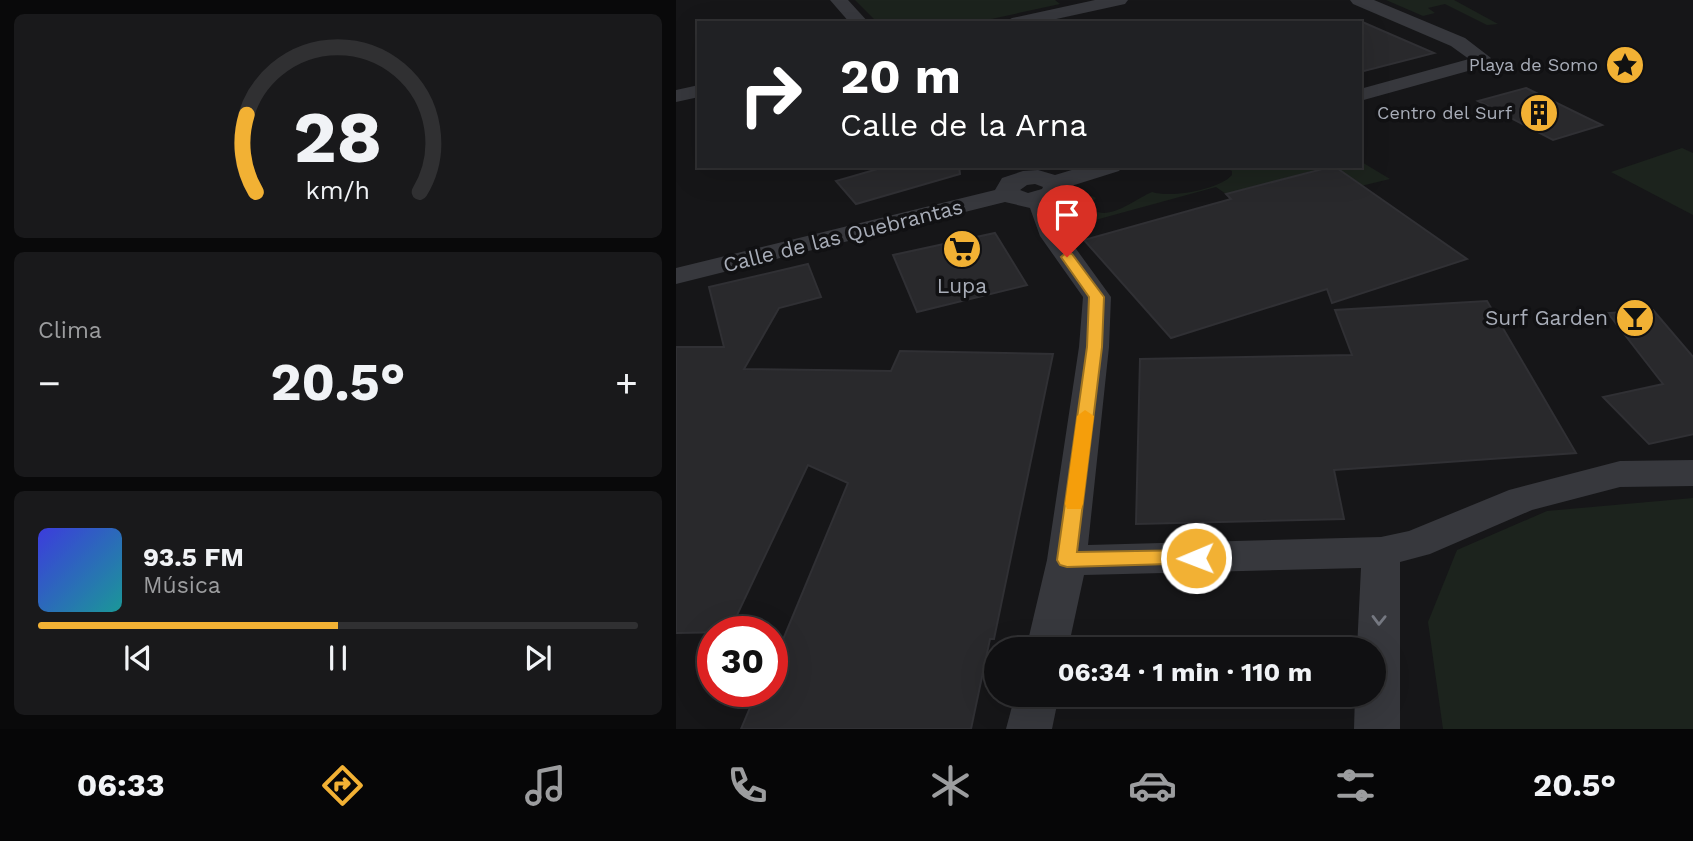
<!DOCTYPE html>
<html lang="es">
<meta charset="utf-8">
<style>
:root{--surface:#101012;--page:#19191b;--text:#f1f3f6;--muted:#9c9d9f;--line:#303032;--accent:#f2b134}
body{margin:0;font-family:"Work Sans",sans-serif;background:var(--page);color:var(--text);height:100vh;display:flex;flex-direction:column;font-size:26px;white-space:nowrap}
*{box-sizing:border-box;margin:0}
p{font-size:23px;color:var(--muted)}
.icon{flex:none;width:38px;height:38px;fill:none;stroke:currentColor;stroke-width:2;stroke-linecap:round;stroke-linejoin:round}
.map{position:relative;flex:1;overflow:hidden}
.panel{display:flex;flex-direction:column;gap:14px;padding:14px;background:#09090a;width:676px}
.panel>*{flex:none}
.top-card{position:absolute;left:21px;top:21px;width:665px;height:147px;border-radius:0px;box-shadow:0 7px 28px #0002,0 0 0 2px var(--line);background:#202124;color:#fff;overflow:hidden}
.speed{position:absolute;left:21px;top:616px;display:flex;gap:14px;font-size:35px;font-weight:700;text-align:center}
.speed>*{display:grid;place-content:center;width:91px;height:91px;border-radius:50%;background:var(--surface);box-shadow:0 7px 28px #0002,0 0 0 2px var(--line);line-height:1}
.speed .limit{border:10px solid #d22;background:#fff;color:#111}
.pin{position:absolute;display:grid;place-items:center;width:60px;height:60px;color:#fff;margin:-72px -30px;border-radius:50% 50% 50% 0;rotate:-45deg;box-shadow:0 0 7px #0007}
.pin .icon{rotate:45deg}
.me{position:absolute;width:77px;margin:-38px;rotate:269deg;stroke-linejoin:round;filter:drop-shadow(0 0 5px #0008)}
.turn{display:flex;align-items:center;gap:24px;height:147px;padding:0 28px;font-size:32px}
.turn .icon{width:91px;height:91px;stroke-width:2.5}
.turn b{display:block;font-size:49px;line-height:60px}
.big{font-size:52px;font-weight:700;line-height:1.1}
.panel .widget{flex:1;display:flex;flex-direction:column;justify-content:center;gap:10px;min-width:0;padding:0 24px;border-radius:10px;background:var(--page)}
.panel .dial{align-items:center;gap:0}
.dial svg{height:182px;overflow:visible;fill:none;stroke:var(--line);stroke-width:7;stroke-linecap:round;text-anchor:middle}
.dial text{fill:var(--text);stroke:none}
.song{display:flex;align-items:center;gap:21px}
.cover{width:84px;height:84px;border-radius:10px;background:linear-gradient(135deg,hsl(240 70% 55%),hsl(180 70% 35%))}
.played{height:7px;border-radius:4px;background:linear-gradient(90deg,var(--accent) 50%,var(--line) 50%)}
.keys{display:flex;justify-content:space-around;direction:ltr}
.heat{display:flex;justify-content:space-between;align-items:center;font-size:38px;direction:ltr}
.trip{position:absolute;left:308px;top:637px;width:402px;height:70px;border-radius:35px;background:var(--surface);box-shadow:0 7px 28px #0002,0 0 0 2px var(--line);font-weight:700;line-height:70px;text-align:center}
.menu{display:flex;height:112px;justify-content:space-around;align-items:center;background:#060607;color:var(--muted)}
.menu .icon{width:49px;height:49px}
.menu .active{color:var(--accent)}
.menu b{font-size:32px;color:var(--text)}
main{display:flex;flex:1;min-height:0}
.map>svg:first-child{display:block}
</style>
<main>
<section class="panel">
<div class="widget dial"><svg viewBox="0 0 100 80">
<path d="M14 69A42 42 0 1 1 86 69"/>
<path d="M14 69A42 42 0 0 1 10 35" stroke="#f2b134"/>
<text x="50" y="56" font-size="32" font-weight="700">28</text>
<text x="50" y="72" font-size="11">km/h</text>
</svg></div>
<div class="widget"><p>Clima</p>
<div class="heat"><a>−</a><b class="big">20.5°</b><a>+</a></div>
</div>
<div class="widget">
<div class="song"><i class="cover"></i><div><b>93.5 FM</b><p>Música</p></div></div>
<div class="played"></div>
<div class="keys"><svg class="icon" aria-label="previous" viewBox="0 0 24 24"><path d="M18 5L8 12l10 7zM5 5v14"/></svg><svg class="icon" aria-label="pause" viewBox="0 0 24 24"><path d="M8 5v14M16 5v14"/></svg><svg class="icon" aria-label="next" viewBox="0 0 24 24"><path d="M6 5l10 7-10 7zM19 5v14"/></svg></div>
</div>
</section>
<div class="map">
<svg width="1018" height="729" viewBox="0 0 1018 729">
<rect width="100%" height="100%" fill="#161618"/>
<!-- green -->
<g fill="#1c231d">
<path d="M179,0H379L384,4L297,23H202Z"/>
<path d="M710,0H778L822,24L811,25L769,4L752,8L759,13L747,16Z"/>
<path d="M1006,148L1017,153V215L935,172Z"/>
<path d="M684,161L714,179L685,186L658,166H684Z"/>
<path d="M546,166H654L550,194L540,187L401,225L391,210L397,201L416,196L420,198L412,207C431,224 457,200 476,192C495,198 543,190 556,175V171Z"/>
<path d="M1017,498V729H767L752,622L781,550L871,511Z"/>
</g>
<!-- building -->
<g fill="#29292c" stroke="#303034" stroke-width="2">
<path d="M684,21L758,53L684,72Z"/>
<path d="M850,88L926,125L877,140L802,101Z"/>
<path d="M212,166H283L284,174L180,204L160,181Z"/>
<path d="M658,166L791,259L656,303L651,289L495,338L408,240L555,199L550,194Z"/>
<path d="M319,233L351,285L241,312L217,255Z"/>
<path d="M132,264L145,297L103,308L68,369L215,371L224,351L377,354L318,639H314L295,729H65L81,691H96V666L172,483L132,465L53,632L0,633V347H48L33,287Z"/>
<path d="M811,301L900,453L658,470L668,519L460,524L464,359L676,355L659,310Z"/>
<path d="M977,310L1018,358V434L973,444L927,397L987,384L932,313Z"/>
</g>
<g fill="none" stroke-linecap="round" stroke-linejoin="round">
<!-- minor -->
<g fill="#37383d" fill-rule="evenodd">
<path d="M154,0H172L193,23H174Z"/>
<path d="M419,0H452L449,4L362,23H327L336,18Z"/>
<path d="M674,0H698L789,38L815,58L810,66L684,101V89L793,59L775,46L677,4Z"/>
<path d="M23,85V97L0,102V90Z"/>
<path d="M409,166H447L443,171L392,187L385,199L377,203L390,235L435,297L433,347L412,545L705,537L733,531L833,490L944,461L1018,460V486L944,487L856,510L754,554L724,562V729H678L679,695H698V649H681L685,568L408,575L392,649H350L371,560L403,347L407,297L364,236L354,208L329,202L0,284V268L319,190L326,178L347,171L362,170L379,175ZM359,184L367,187L366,189L352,193L344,190L351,185Z"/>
<path d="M339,695H383L376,729H330Z"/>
</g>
</g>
<!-- one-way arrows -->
<defs><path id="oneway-chevron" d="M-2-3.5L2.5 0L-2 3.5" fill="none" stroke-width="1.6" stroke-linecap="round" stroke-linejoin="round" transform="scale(1.75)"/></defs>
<use stroke="#757881" href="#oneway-chevron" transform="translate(703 620) rotate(91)"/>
<!-- route -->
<path fill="#f2b134" stroke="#9d7322" stroke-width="2" d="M391,252L396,254L428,297L426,347L401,552L520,550L527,553L530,558L527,563L391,567L384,565L381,560L411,347L413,297L385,257Z"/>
<!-- slow -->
<path fill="#f59e0b" d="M409,410L418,416L407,504L405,509H391L389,504L401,416Z"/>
<!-- icons -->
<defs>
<symbol id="sight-disc" viewBox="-11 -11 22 22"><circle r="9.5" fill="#f2b134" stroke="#111113"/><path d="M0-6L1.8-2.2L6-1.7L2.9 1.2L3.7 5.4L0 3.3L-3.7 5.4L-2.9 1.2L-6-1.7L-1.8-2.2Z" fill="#111"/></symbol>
<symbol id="building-disc" viewBox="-11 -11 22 22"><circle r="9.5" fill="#f2b134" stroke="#111113"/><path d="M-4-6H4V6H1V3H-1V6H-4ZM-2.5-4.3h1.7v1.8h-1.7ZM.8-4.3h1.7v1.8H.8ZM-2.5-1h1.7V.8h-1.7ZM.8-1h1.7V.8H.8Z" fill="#111"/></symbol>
<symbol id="supermarket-disc" viewBox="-11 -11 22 22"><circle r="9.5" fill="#f2b134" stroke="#111113"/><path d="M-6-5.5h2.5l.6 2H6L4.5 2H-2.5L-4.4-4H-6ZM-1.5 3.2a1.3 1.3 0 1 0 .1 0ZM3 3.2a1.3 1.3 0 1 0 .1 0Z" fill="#111"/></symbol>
<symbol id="bar-disc" viewBox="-11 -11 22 22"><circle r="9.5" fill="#f2b134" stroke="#111113"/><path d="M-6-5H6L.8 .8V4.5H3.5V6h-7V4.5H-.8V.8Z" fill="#111"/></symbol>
</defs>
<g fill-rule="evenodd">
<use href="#sight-disc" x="927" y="43" width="44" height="44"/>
<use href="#building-disc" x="841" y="91" width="44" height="44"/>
<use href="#supermarket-disc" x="264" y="227" width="44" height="44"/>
<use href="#bar-disc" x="937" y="296" width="44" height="44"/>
</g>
<g text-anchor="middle" stroke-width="7" stroke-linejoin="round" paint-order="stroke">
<!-- far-poi labels -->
<g font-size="18" fill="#a8adb8" stroke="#111113" text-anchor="end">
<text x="922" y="71">Playa de Somo</text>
<text x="836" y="119">Centro del Surf</text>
</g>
<!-- street labels -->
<g font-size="21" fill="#a8adb8" stroke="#111113">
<text transform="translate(167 236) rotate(-14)" y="7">Calle de las Quebrantas</text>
</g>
<!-- poi labels -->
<g font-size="21" fill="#a8adb8" stroke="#111113">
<text x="286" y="293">Lupa</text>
<text x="932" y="325" text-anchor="end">Surf Garden</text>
</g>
</g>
</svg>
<div class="speed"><div class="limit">30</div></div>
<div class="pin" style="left:391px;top:257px;background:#d93025"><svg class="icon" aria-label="arrive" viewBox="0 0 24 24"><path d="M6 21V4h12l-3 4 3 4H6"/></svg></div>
<svg class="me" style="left:520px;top:558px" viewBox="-20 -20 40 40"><circle r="17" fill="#f2b134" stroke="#fff" stroke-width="3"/><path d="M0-11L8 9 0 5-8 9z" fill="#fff"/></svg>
<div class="trip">06:34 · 1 min · 110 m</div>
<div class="top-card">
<div class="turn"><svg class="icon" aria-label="right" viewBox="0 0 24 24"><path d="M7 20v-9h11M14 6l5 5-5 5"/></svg><div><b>20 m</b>Calle de la Arna</div></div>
</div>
</div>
</main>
<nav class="menu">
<b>06:33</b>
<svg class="icon active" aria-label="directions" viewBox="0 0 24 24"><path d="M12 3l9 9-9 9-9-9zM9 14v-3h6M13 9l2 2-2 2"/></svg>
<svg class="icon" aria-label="music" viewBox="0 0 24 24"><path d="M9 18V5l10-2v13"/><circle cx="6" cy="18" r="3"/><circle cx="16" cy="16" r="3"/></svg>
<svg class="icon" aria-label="phone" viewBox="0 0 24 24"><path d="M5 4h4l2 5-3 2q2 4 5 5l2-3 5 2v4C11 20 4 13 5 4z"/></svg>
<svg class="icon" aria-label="climate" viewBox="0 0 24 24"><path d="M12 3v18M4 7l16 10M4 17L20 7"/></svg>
<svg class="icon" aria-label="car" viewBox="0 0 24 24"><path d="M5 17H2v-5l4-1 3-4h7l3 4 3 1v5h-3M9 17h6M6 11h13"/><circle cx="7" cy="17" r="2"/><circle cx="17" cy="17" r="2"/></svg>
<svg class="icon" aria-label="filters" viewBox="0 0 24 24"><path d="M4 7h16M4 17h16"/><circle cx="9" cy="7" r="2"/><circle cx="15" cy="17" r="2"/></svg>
<b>20.5°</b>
</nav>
